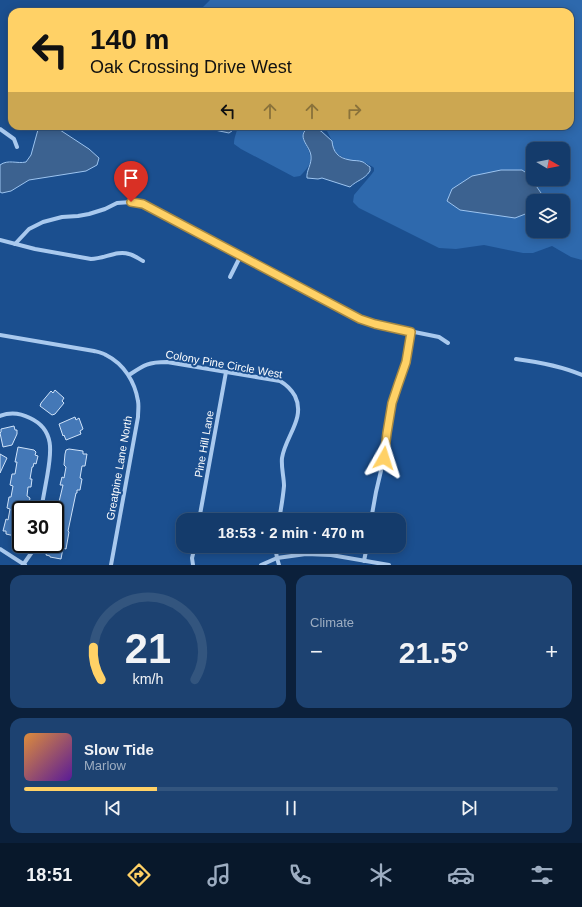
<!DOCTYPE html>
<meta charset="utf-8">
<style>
:root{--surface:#143b6b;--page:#1d4271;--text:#f1f3f6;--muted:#9dadc1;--line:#33557e;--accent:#ffd166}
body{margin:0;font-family:Helvetica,sans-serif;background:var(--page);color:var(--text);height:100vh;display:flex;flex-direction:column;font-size:15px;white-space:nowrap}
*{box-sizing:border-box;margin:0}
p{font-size:13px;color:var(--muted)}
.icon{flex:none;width:22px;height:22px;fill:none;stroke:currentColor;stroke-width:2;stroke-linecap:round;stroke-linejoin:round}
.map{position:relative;height:565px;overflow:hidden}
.sheet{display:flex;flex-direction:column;gap:10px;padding:10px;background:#0b203b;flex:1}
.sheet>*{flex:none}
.banner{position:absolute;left:8px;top:8px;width:566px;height:122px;border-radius:12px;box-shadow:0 2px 10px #0003,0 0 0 1px var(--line);background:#ffd166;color:#111;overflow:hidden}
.needle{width:26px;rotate:100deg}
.fabs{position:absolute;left:526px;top:142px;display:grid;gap:8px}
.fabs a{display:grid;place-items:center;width:44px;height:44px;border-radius:8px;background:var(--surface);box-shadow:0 2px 10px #0003,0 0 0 1px var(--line);font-size:20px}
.speed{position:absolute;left:12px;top:501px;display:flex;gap:8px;font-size:20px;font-weight:700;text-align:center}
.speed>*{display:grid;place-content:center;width:52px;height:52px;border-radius:50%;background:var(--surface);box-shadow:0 2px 10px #0003,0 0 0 1px var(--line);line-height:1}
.speed .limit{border:2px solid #111;border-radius:6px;background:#fff;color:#111}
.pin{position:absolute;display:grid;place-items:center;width:34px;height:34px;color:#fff;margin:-41px -17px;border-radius:50% 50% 50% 0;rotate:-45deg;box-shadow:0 0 4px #0007}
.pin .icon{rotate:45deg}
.me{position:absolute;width:44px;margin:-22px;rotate:6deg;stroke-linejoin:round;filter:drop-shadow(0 0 3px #0008)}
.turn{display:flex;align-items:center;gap:14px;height:84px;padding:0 16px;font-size:18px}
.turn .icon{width:52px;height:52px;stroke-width:2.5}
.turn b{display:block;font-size:28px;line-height:34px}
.lanes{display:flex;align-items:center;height:38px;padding:0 16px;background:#0003;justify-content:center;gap:20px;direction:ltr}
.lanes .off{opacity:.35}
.big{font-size:30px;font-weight:700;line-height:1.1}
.sheet .widget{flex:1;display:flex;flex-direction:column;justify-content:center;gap:6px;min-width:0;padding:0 14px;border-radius:12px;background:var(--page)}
.sheet .dial{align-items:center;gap:0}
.dial svg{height:104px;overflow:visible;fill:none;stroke:var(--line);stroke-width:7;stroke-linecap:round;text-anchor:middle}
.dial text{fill:var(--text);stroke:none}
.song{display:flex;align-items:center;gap:12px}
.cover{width:48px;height:48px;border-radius:6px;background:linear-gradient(135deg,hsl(30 70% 55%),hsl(270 70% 35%))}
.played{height:4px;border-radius:2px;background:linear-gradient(90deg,var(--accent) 25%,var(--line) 25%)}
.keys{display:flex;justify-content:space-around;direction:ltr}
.heat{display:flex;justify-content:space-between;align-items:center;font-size:22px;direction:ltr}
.sheet .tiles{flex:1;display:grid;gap:10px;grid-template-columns:1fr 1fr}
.widget:last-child{grid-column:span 2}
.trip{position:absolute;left:176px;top:513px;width:230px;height:40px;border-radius:12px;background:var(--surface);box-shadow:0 2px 10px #0003,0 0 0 1px var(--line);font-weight:700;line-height:40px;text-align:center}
.dock{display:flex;height:64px;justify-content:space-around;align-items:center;background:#08182b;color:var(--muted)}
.dock .icon{width:28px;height:28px}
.dock .on{color:var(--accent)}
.dock b{font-size:18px;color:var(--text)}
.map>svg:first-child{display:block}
</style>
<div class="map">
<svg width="582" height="565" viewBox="0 0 582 565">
<rect width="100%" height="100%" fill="#1b4f8f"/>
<!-- green -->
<path fill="#2e69ad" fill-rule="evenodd" d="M210,0H582V260L571,257L552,246L533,253H523L508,250L484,245L456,249L439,248L359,208L353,202L354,195L371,175L374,171V168L373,167L364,162L348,160L334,152L332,148V141L327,131L319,128L309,127L303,139C312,157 315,161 300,176L294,177L241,149L234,144C234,137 237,132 238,126H570V12H198ZM533,149H563V179H533ZM533,201H563V231H533Z"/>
<!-- water -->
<g fill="#3c6290" stroke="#9cc4f0">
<path d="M39,126H54L57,128L89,149L99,158L97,165L86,171L29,180L11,191L2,193L0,192V165C8,159 17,164 26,162L31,155Z"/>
<path d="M205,126H237L236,128L229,133L210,129Z"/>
<path d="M309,127L321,131L332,141C333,152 338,158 350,160C354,161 358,160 363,162C365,163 368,166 370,167V171C364,180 357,180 350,187L322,178L318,179L307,178C306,171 312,164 311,156C310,145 295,137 309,127Z"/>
<path d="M501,170H522L528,174L541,193L539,201H533V211L515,218L460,210L447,201L452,189L472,176Z"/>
</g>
<!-- building -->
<g fill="#4478b7" stroke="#cfe3fa">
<path d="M55,390L64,398L62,401L64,403L55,414L52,415L40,406L41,403L51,391L53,393Z"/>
<path d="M75,417L76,420L79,418L83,429L80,431L81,434L66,440L64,435L63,436L59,424Z"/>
<path d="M14,426L15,430H17V434L12,445L3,447L0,433L1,432V429Z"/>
<path d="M18,447L34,450L36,452L35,455L38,456L36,464L34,463L33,467H32L30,479H32L31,487H28L27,496L30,498L28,510H21V536L19,537L6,534V531H3L6,519L8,520L10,509L7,508L9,497H11L13,486L10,485L12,474H15L17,462H15Z"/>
<path d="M69,449L83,451V454H87L85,466H82L80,478L82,479L80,490H77V493H76L68,531L69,532L66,549L63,548L61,559L50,557V556L46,555L48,544H55V519L63,485H60L62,477L64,478L66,467L64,465L65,454L66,450Z"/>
<path d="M0,454L7,458L0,473Z"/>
</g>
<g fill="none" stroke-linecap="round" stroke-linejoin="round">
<!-- street -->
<g stroke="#a9c9ee" stroke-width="4">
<path d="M0,129L14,139L17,147"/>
<path d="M0,240L35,249L91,259C104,259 117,250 129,254C134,255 139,259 143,261"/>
<path d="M15,244L29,229L43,222L62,217L78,216L89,214L105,209L117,203L131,202L143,204L360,319L375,324L439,337L448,343"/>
<path d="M230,277L240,257"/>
<path d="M0,335L94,351C98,352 103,353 106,355C124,364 135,382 138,401C139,406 138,411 138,417L111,565"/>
<path d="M516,359C539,362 561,366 582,375"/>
<path d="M129,375C144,365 148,362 167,362L280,381C287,385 291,389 295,396C306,418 285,437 282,458C281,468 284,477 284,486C283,497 281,509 279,520"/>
<path d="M0,416C10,412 20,413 30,418C56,430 51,454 47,477C45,488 43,499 41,510"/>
<path d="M199,520L226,372"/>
<path d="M371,520L376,492L384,458L387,433L392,403L397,385L405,362L411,332"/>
<path d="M275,546L277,558L279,565"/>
<path d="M0,549L25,565"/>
<path d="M364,561L367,546"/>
<path d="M23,565L32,552L34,544"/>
<path d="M193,565L192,558L195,546"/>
<path d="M261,565L277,558L306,554L331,555L389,565"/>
</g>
</g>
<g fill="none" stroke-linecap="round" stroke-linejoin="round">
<defs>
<path id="route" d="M131,202L143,204L360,319L375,324L411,332L406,362L398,385L392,403L387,433L384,458"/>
</defs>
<!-- route casing -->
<use href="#route" stroke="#a68842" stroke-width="10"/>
<!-- route -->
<use href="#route" stroke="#ffd166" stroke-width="7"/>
</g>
<g text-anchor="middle" stroke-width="4" stroke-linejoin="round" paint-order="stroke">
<!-- street labels -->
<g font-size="11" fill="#fff" stroke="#1b4f8f">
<text transform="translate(224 364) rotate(10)" y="4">Colony Pine Circle West</text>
<text transform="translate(204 444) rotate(-80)" y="4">Pine Hill Lane</text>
<text transform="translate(119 468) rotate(-80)" y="4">Greatpine Lane North</text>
</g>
</g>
</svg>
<div class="fabs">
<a><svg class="needle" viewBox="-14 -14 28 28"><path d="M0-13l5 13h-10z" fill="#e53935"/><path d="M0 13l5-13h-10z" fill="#9dadc1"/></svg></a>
<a><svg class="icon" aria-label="layers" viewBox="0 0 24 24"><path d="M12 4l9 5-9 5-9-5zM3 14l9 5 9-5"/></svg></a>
</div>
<div class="speed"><div class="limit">30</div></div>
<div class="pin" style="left:131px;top:202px;background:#d93025"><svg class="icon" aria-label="arrive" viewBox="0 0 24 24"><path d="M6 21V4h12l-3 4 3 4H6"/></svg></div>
<svg class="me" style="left:384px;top:458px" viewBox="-20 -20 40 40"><path d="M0-17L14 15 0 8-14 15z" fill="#ffd166" stroke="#fff" stroke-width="4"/></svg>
<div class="trip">18:53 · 2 min · 470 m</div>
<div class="banner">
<div class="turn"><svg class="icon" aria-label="left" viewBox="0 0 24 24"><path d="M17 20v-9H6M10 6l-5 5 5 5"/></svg><div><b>140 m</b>Oak Crossing Drive West</div></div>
<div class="lanes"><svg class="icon" aria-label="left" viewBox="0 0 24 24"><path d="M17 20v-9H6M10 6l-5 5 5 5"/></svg><svg class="icon off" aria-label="ahead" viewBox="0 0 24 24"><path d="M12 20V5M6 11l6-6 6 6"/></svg><svg class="icon off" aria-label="ahead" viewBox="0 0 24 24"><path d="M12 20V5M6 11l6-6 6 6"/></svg><svg class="icon off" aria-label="right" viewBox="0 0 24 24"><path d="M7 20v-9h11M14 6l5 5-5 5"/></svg></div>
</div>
</div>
<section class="sheet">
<div class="tiles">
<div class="widget dial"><svg viewBox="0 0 100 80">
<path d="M14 69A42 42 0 1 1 86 69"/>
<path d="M14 69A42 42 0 0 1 8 44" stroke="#ffd166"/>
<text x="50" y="56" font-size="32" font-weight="700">21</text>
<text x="50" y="72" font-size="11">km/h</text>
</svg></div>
<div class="widget"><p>Climate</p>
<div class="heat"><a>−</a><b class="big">21.5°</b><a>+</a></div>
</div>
<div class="widget">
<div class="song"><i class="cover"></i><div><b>Slow Tide</b><p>Marlow</p></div></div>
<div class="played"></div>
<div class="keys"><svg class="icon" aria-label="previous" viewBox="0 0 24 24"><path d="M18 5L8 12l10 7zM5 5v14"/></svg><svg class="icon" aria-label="pause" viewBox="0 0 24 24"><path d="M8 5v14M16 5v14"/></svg><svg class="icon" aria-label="next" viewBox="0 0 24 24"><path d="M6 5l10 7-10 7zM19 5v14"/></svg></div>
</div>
</div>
</section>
<nav class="dock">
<b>18:51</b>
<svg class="icon on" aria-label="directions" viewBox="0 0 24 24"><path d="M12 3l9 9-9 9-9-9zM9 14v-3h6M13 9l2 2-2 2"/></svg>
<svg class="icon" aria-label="music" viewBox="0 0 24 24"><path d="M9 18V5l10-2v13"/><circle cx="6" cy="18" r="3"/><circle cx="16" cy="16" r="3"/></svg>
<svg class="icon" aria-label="phone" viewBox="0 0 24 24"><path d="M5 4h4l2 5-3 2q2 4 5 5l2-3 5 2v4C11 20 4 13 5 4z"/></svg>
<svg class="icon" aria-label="climate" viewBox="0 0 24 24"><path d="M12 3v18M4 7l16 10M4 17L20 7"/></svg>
<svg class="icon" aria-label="car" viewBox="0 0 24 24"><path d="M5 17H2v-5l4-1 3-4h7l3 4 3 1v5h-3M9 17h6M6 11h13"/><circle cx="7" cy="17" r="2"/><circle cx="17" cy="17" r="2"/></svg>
<svg class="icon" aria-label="filters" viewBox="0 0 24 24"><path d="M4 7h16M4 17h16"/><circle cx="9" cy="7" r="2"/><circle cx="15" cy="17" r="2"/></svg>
</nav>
